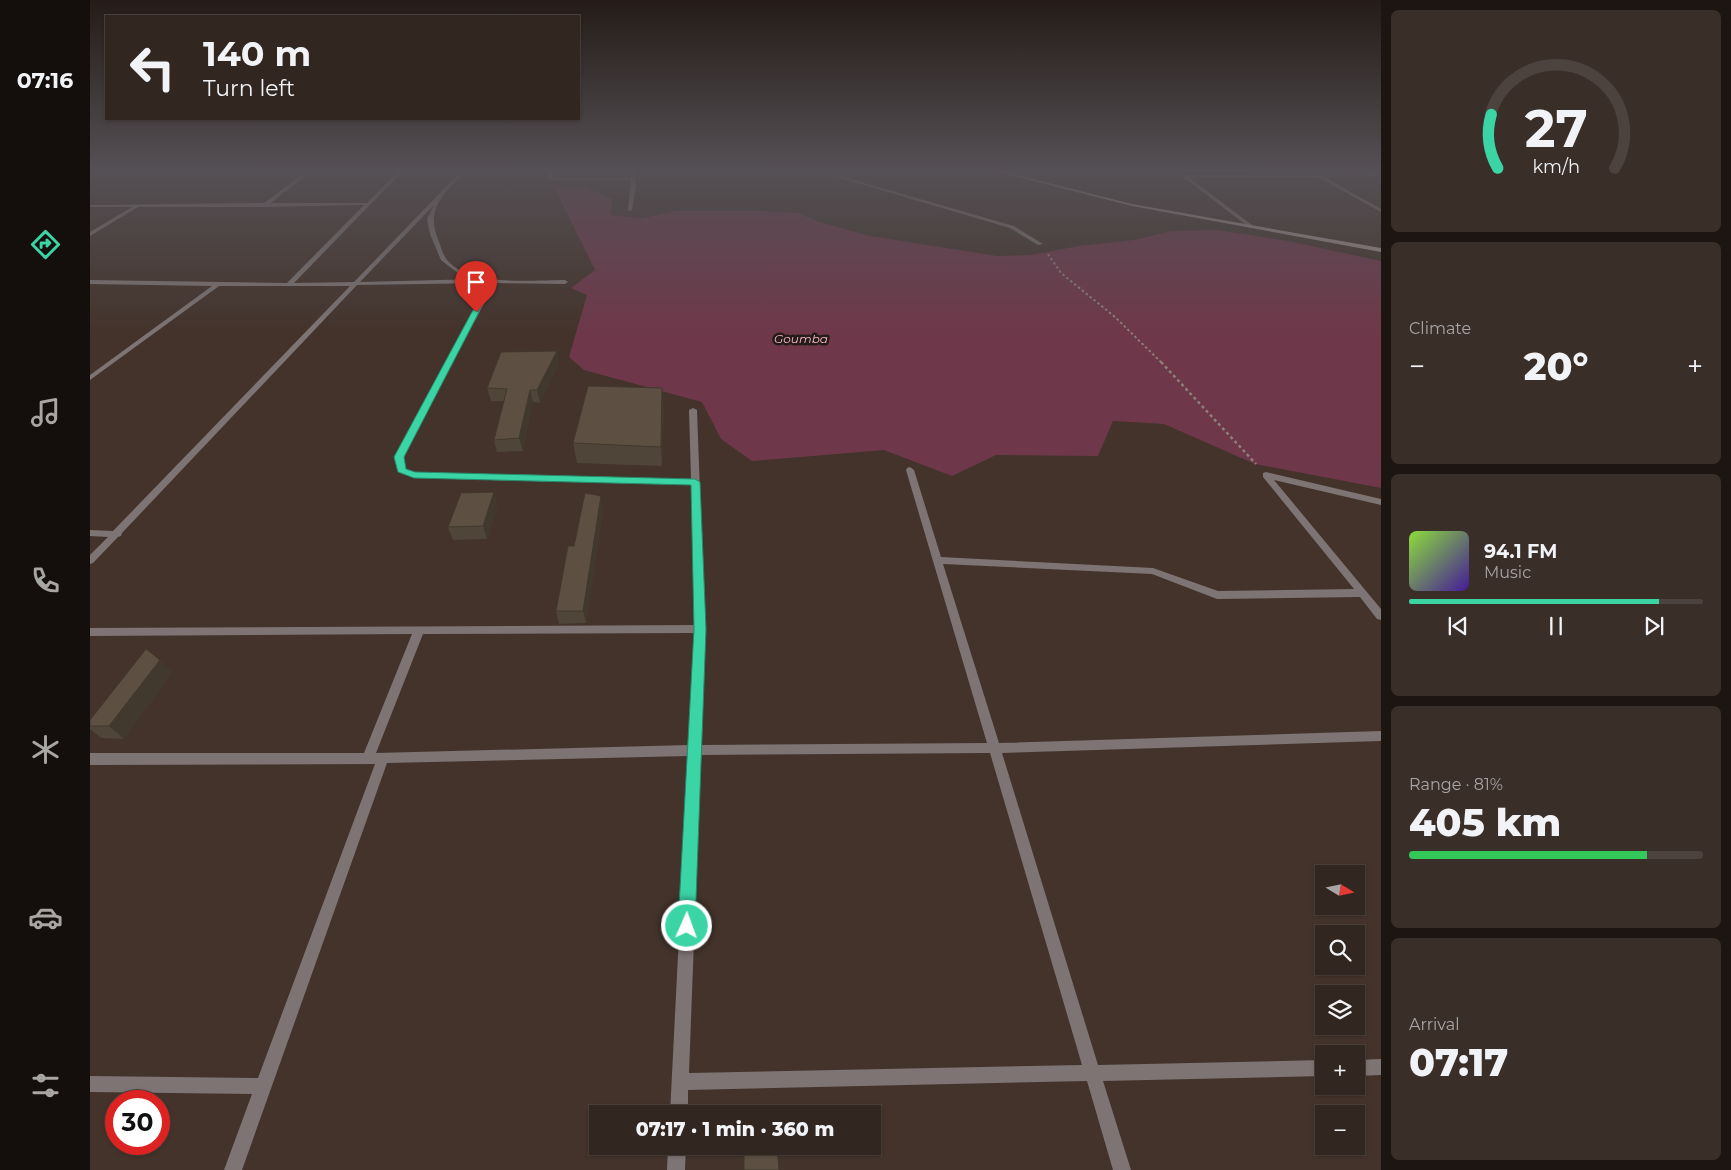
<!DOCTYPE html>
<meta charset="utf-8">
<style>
:root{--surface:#322620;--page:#3a2e29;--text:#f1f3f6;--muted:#a8a5a5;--line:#4d433e;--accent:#3ad4a5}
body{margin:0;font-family:Montserrat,sans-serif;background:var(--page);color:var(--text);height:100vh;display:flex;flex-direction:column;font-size:19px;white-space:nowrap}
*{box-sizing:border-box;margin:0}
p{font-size:16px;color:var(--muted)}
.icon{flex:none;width:28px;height:28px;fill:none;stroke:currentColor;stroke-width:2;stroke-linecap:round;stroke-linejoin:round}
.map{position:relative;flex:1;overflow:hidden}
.drawer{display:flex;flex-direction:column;gap:10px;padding:10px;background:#1c1512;width:350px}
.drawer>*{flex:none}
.banner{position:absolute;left:15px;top:15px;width:475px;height:105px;border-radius:0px;box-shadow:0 1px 4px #0004,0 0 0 1px var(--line);background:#322620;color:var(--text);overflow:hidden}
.needle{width:32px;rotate:100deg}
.tools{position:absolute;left:1225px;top:865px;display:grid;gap:10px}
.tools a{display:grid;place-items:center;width:50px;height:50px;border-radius:0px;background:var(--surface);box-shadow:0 1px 4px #0004,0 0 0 1px var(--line);font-size:25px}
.speed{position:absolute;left:15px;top:1090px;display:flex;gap:10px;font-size:25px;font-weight:700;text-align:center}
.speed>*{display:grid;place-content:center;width:65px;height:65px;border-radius:50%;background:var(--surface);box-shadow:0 1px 4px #0004,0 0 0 1px var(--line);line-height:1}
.speed .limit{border:8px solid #d22;background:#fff;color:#111}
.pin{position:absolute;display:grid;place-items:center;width:42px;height:42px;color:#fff;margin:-51px -21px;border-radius:50% 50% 50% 0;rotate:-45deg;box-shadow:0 0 5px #0007}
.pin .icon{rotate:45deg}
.me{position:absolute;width:55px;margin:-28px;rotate:2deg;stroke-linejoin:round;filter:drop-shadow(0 0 4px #0008)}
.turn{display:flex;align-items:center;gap:18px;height:105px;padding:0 15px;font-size:22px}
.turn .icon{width:65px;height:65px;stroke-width:2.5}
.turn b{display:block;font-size:35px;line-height:42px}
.big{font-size:38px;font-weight:800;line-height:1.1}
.drawer .card{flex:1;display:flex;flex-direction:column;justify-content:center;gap:8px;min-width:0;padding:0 18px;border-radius:8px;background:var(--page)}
.drawer .dial{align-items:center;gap:0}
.dial svg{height:130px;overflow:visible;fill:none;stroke:var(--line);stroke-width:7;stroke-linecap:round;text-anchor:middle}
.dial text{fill:var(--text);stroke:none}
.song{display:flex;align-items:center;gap:15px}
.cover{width:60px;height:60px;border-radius:8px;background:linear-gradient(135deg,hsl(90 70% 55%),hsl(260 70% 35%))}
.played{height:5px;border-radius:2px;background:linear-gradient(90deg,var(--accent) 85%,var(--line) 85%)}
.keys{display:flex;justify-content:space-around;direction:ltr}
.heat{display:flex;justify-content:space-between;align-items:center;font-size:28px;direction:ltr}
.charge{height:8px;border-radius:4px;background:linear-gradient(90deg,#34c759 81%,var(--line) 0)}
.trip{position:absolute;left:499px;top:1105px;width:292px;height:50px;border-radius:0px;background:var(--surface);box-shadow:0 1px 4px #0004,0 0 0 1px var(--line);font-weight:800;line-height:50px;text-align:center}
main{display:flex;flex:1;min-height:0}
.dock{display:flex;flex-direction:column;width:90px;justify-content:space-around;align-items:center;background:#140f0d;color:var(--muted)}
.dock .icon{width:35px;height:35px}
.dock .selected{color:var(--accent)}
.dock b{font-size:22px;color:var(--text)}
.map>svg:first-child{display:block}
</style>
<main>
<nav class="dock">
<b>07:16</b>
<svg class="icon selected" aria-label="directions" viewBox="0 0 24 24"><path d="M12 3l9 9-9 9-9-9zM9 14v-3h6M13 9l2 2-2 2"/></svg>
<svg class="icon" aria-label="music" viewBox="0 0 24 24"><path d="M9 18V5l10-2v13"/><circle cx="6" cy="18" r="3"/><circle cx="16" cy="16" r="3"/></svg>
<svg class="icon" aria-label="phone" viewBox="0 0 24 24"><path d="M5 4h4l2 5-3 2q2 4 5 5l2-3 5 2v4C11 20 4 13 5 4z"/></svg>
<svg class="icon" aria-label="climate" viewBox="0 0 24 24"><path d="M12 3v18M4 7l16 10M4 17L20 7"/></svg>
<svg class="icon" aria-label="car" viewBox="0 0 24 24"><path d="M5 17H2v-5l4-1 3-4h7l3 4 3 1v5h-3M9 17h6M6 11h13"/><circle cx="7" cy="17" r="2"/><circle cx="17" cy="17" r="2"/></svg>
<svg class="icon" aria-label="filters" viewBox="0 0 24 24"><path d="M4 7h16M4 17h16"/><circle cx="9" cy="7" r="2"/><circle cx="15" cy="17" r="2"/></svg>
</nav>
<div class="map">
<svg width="1291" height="1170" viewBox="0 0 1291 1170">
<rect width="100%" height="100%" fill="#43332b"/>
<!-- water -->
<path fill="#6e384a" d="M464,187L495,188L522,198L521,215L553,218L585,211H674L709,213L726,221L780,236L907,256L941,255L989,246L1044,240L1081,231L1126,230L1193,240L1291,261V488L1165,464L1074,424L1023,421L1008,456L906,455L862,476L794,450L662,461L631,439L612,402L494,370L479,357L497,295L481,288L505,270Z"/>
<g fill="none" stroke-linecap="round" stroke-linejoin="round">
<!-- path-far1 -->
<path stroke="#8d8078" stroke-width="2" stroke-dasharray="2.5 2.5" stroke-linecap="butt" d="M958,254L971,273L1025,317L1072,363"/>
<!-- path -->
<path stroke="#8d8078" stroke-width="2.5" stroke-dasharray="3 3" stroke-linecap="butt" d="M1071,362L1166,464"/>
<!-- minor -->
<g fill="#7d7473" fill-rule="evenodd">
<path d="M3,170H8L0,174V171Z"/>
<path d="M218,170H222L181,203H277L310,170H314L204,283L264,282L372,170H376C355,194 334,207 349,242C351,247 353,255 357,260C380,287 442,280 475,280L478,282L475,284L405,283L313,457L315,469L325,472L601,479L599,410L603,408L607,410L615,629L611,745L897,743L816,470L817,468L820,467L824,470L851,557L1063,568L1128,591L1264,589L1173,477V473L1176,472L1291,499V505L1184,480L1291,609V620L1287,619L1270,597L1127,599L1062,574L853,564L909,743L1291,731V741L912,753L1008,1065L1234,1060V1076L1013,1081L1041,1170H1023L997,1081L598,1090V1114H580L598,756L297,763L152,1170H134L162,1094L0,1092V1076L168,1078L285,764L0,765V753H274L322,634L0,636V628L605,625L601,485L324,478L307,470L305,457L399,283L267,285L32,533L31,536L28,537L3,563L0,564V555L18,537L0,536V530L23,531L260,286H129L0,380V375L122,286L0,284V280L197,283L274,205L174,207H48L0,236V232L42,207H0V205L174,203ZM344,205L337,219L340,234L351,260L369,274L390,279L270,282ZM604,633L599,745L286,753L333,634ZM900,753L992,1065L599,1073L611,755Z"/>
<path d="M456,170H460L463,178H541L540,170H544L546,185L542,210L540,211L538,210L541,180H461L459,179Z"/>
<path d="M723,170H729L924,226L953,244L948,245L920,228Z"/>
<path d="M1084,170H1088L1095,175L1291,174V176L1234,177L1291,209V212L1228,177H1098L1162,225L1160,228Z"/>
<path d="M1291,1059V1075L1266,1076V1060Z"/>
<path d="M578,1146H596L595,1170H577Z"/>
</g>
<!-- secondary -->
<path fill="#a59594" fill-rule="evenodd" d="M901,170H907L1042,204L1291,248V252L1042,206Z"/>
</g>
<!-- wall -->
<g fill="#504539">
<path d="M467,351L469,363L450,403L443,402L433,451L407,452L404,440L414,401H401L397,388Z"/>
<path d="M574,406L572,466L487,463L483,443Z"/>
<path d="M408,505L397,539L363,540L358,527Z"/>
<path d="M513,508L496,623L469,624L466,611L484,546Z"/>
<path d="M82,672L34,739L11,738L0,729V720Z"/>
</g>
<!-- shaded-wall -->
<g fill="#41382e">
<path d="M467,351L469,363L450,403L447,390Z"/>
<path d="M572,388L574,406L572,466L571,447Z"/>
<path d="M440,390L443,402L433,451L429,438Z"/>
<path d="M404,492L408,505L397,539L393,526Z"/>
<path d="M511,496L513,508L496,623L493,611Z"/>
<path d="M70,660L82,672L34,739L19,726Z"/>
</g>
<!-- building -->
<g fill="#5d5042" stroke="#41382e">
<path d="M467,351L447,390H440L429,438L404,440L417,389L397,388L411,352Z"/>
<path d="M498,386L572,388L571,447L483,443Z"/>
<path d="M404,492L393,526L358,527L371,493Z"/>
<path d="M495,493L511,496L493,611H466L478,546H484Z"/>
<path d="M56,649L70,660L19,726H0V720Z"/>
<path d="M654,1146H687L689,1170H654Z"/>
</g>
<!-- sky -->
<linearGradient id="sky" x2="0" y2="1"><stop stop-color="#251c18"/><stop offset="0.51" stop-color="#555055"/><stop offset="1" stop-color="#555055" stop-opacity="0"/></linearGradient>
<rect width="1291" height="333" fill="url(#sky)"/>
<!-- route -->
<path fill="#3ad4a5" stroke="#268a6b" d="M383,310L389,312L314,457L316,469L325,472L605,479L610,482L616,629L605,926L603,932L597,934L591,932L588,926L604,629L601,485L324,478L308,472L304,457Z"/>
<g text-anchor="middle" stroke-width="5" stroke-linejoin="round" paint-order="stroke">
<!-- far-water labels -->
<g font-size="12" font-style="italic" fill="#ffb7cc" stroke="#241c19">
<text x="711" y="343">Goumba</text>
</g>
</g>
</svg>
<div class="tools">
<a><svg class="needle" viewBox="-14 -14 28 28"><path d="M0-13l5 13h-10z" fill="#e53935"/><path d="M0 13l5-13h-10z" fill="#a8a5a5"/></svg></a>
<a><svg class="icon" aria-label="search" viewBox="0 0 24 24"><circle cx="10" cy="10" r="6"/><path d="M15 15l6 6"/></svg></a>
<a><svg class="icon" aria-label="layers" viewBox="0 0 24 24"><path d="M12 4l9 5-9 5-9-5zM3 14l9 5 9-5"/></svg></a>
<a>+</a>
<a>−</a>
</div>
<div class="speed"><div class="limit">30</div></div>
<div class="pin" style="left:386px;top:312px;background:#d93025"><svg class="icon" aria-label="arrive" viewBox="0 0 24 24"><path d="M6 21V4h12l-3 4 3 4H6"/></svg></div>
<svg class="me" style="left:597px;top:926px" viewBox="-20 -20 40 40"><circle r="17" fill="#3ad4a5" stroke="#fff" stroke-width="3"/><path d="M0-11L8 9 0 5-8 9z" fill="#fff"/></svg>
<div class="trip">07:17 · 1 min · 360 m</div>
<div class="banner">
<div class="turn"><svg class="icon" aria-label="left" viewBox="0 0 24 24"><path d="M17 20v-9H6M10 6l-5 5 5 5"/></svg><div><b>140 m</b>Turn left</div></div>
</div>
</div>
<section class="drawer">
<div class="card dial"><svg viewBox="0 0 100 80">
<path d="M14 69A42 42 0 1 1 86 69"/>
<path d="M14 69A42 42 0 0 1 10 36" stroke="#3ad4a5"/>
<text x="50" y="56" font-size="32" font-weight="700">27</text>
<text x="50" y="72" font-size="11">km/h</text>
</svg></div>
<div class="card"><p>Climate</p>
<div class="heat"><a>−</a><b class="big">20°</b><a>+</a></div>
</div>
<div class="card">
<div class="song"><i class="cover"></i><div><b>94.1 FM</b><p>Music</p></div></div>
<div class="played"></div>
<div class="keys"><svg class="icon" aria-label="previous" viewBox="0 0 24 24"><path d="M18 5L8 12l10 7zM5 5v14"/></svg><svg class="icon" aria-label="pause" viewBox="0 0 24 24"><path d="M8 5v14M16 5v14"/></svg><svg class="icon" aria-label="next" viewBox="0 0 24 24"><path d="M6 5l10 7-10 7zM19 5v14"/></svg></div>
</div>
<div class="card"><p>Range · 81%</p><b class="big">405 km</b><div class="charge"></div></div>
<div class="card"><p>Arrival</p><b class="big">07:17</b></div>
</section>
</main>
